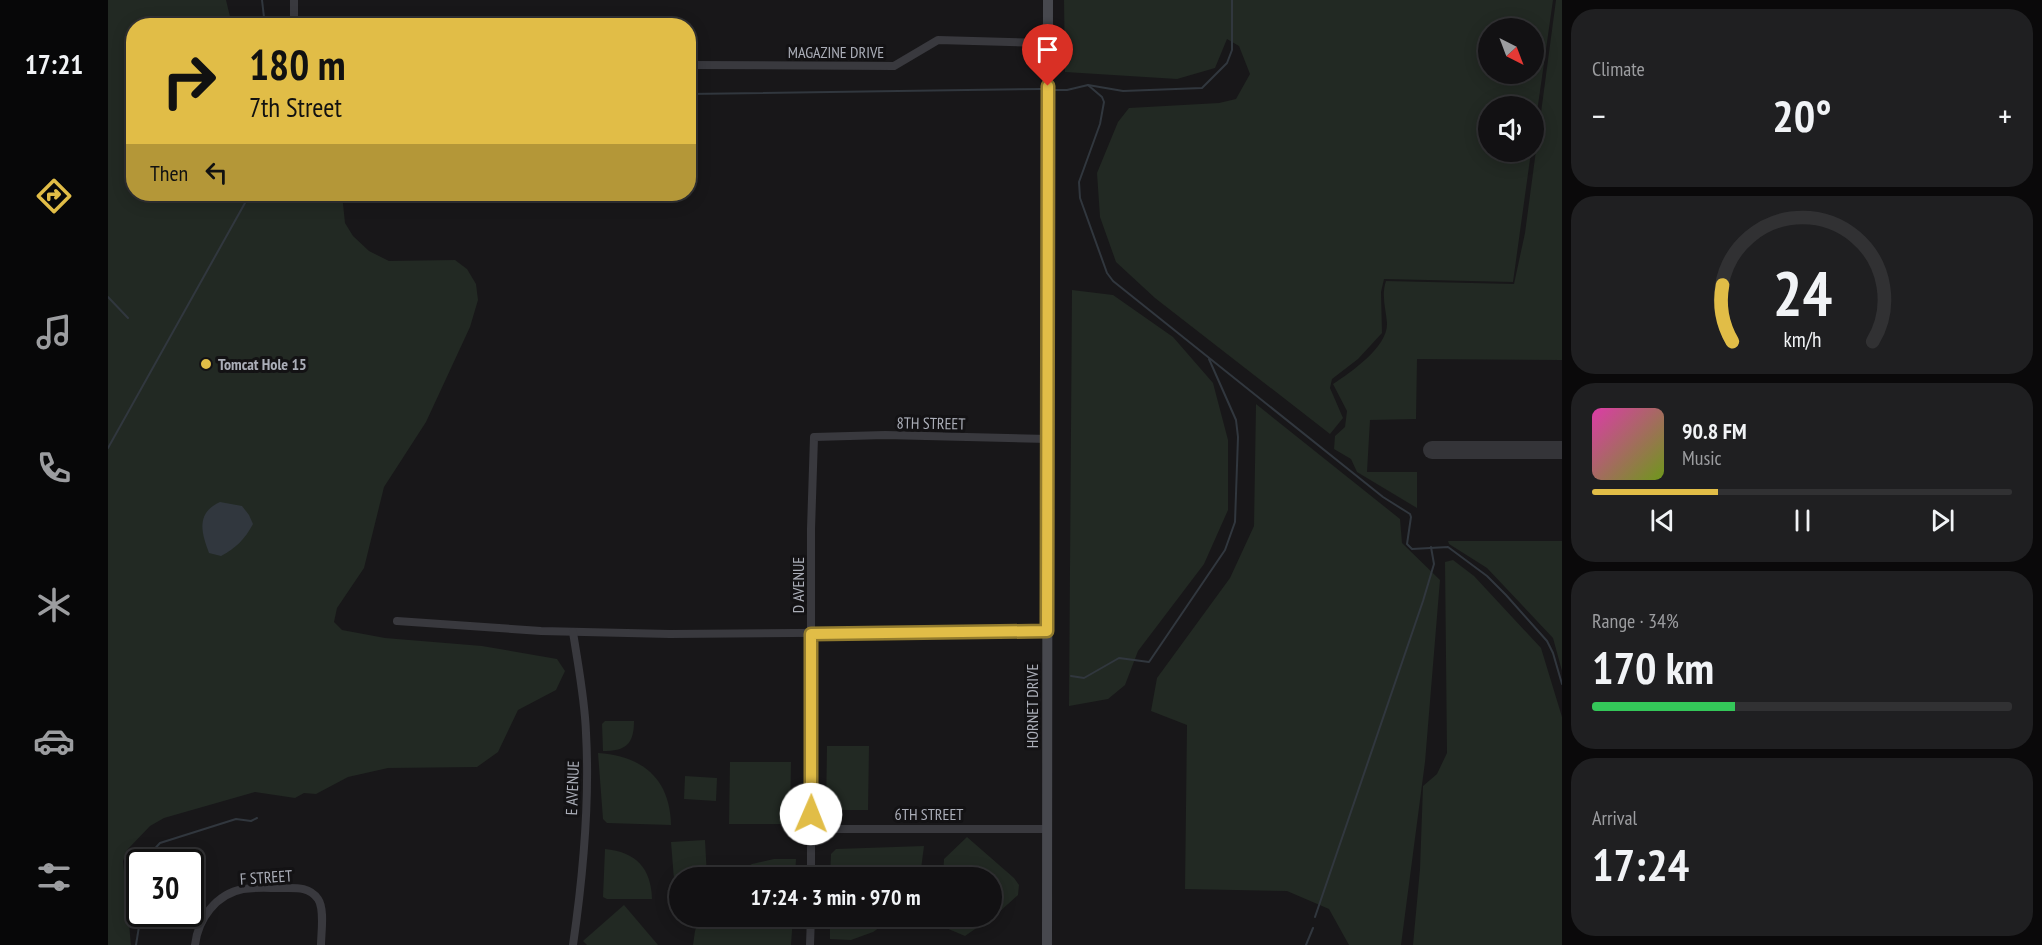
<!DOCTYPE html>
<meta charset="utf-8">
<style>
:root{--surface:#121113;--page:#1f1f21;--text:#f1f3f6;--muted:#9c9da0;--line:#313133;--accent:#e1bd47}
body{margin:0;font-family:"PT Sans Narrow",sans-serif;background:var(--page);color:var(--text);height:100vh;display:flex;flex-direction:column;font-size:22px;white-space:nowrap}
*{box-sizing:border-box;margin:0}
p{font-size:20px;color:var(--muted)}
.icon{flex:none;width:33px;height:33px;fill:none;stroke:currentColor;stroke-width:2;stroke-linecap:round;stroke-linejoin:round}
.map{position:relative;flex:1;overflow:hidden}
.sheet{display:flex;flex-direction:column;gap:9px;padding:9px;background:#0a090a;width:480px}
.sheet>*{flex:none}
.banner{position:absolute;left:18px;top:18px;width:570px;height:183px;border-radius:24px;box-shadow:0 3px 15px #0003,0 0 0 2px var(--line);background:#e1bd47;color:#111;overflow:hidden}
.needle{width:39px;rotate:138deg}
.fabs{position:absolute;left:1370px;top:18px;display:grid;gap:12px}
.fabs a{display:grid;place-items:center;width:66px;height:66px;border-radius:50%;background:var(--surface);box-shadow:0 3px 15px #0003,0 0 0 2px var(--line);font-size:30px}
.speed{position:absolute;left:18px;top:849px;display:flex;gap:12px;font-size:30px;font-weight:700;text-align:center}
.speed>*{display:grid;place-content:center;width:78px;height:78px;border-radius:50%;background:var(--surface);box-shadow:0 3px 15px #0003,0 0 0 2px var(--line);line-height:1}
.speed .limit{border:3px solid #111;border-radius:9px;background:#fff;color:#111}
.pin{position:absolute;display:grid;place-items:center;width:51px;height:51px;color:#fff;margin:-62px -26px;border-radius:50% 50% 50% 0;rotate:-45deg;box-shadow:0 0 6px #0007}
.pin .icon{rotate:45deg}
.me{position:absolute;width:66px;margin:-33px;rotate:1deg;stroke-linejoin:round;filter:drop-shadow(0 0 4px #0008)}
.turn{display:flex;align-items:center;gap:21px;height:126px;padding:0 24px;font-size:27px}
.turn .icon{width:78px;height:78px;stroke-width:2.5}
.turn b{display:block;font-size:42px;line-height:51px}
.then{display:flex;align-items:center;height:57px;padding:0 24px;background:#0003;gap:12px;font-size:22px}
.big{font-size:45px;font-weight:600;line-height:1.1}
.sheet .tile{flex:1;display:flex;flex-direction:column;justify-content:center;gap:9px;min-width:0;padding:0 21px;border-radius:24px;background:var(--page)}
.sheet .dial{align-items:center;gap:0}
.dial svg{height:156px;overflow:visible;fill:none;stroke:var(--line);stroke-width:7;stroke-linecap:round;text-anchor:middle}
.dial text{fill:var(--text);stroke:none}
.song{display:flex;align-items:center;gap:18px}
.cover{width:72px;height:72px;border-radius:9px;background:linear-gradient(135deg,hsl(320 70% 55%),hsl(80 70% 35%))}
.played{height:6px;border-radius:3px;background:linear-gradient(90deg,var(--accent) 30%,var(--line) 30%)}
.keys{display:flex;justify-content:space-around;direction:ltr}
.heat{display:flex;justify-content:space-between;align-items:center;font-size:33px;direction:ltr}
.charge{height:9px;border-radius:4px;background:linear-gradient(90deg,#34c759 34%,var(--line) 0)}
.trip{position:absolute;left:561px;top:867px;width:333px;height:60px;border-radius:30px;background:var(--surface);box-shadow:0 3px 15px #0003,0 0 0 2px var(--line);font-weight:600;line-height:60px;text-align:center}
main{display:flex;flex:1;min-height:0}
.tab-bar{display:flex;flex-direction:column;width:108px;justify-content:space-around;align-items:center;background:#070708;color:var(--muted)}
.tab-bar .icon{width:42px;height:42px}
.tab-bar .selected{color:var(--accent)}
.tab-bar b{font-size:27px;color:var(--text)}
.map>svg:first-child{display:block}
</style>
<main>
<nav class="tab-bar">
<b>17:21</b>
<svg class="icon selected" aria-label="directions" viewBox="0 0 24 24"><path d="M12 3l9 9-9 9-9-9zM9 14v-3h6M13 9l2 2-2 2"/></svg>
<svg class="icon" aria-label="music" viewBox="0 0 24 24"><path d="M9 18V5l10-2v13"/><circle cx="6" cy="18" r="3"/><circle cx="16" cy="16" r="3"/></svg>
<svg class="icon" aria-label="phone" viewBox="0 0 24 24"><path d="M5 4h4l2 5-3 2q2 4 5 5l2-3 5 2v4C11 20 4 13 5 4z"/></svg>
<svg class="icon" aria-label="climate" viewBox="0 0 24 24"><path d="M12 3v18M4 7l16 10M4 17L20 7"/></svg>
<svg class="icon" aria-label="car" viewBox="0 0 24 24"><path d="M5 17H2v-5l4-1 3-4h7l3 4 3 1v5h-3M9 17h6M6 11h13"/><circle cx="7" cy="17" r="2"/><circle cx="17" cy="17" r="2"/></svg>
<svg class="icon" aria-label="filters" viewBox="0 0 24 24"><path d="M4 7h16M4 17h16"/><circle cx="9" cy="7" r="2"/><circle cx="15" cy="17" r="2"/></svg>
</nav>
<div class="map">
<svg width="1454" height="945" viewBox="0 0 1454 945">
<rect width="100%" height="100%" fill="#181719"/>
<!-- green -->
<g fill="#222923" fill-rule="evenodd">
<path d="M0,0H118L124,25L26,26V194H234L237,223L245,236L261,251L281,261L347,260L359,269L368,284L370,300L362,327L318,422L276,487L256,568L229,608L226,622L234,630L277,638L374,646L449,659L457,671L448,690L410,710L390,752L369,767L280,768L240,777L208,794L196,793L187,798L147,792L56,818L42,826L20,849L15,861L23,945H0Z"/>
<path d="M956,0H1445L1425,140V106H1380V152H1423L1405,282L1276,279L1273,292L1274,333L1250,359L1224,379L1222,388L1235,418L1222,434L1047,298L1008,262L992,217L989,173L1010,122L1021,108L1111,103L1128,99L1142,74L1131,46L1119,39L1107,68L1069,79L957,72ZM1380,28H1425V74H1380Z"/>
<path d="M1448,0H1454V360L1309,359L1308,419L1262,420L1259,472H1309V508L1249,472L1243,459L1226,449L1227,436L1237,427L1239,411L1225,384C1243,372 1280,347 1279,323C1278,309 1273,296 1278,281L1406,284L1417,233Z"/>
<path d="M964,290L1005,295L1065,337L1105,383L1120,440V510L1096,564L1030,651L1017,685L1000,699L961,706Z"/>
<path d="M1148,404L1292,519L1294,543L1332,580L1317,762L1293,945H1241L1221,909L1179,891L1077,889L1079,725L1043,711L1049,678L1122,578L1146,526Z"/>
<path d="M1340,541H1454V671L1445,638L1379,568L1341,544Z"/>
<path d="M1345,560L1366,576L1433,648L1454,717V945H1305L1312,869L1315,786L1329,774L1339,753L1337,562Z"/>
<path d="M497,721H526C526,745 517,751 495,751L494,724Z"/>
<path d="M719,746H761L760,810H718Z"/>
<path d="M490,753C535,756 562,779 563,825L499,823L495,819Z"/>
<path d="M622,762H683L682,818L677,824H621Z"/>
<path d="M577,776L609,778L608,801L576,799Z"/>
<path d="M859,837L906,878L911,885L910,895L890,913L857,936L831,925L832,917L884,916V878L835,877L836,859Z"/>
<path d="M597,840L599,877L572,878L571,892H567L563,842Z"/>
<path d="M816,846L812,877H722L723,854L728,849Z"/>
<path d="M497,849C528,852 543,868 544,899H499L495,897Z"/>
<path d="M666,859H688L687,877H620L644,864Z"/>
<path d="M516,905L550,945H479L475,941Z"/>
<path d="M592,916L685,917L683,945H585L587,931Z"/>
<path d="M722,917V916L787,917L765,932L743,940L722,939Z"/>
</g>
<!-- water -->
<path fill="#31373e" d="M112,502L134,506L141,515L145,524C137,539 128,548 113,556L101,553C93,532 88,513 112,502Z"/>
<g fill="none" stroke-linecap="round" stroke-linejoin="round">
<!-- stream -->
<g stroke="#31373e" stroke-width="2">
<path d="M154,0L157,26"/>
<path d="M980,85L994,97L996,102L992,124L971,182L972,198L999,273L1005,281L1275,497L1302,514L1303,517L1299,544L1304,549L1340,547L1379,576L1398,595L1439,641L1445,653L1454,684"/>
<path d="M946,90H959L980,85L1015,91L1094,88L1119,63L1124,50V0"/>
<path d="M580,94L934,89"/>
<path d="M0,297L20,318"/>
<path d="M0,448L142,194"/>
<path d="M963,676L976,678L1011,658L1041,662L1117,550L1127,522L1130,437L1128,420L1101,359"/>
<path d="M37,862L42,854L52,843L128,819L143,821L149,818"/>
<path d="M1207,917L1315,601L1326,564L1323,547"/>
<path d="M28,945L33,914"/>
<path d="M1198,945L1205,928"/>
</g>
<!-- taxiway -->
<path stroke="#343438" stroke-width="18" d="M1324,450H1454"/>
<!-- minor -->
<g stroke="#39393e" stroke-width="8">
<path d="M186,0V26"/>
<path d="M580,65L786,66L830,40L940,43"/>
<path d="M289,621L433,631L562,634L939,631"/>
<path d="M703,829H939"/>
<path d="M703,878V529L706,437L777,435L940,439"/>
<path d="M87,945C90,919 108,894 135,889C147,887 160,888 172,888C187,888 201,886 210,899C217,909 213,933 213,945"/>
<path d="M465,945C475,876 482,803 478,733C477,700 470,665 465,632"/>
<path d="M702,945L703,916"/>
</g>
<!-- secondary -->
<path stroke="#47484e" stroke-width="10" d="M939,945L940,0"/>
</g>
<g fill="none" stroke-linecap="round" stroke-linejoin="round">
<defs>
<path id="route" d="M703,814V634L939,631L940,86"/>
</defs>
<!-- route casing -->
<use href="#route" stroke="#927b2e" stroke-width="15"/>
<!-- route -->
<use href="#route" stroke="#e1bd47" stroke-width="10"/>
</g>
<!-- markers -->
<circle fill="#e1bd47" stroke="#131214" stroke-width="2" cx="98" cy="364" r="6"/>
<g text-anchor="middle" stroke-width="6" stroke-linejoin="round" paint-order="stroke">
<!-- street labels -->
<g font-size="16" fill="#abaeb8" stroke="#131214">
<text x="728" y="58">MAGAZINE DRIVE</text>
<text transform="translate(823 423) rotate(1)" y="6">8TH STREET</text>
<text transform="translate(690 585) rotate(-90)" y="6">D AVENUE</text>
<text transform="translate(924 706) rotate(-90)" y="6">HORNET DRIVE</text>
<text transform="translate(464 788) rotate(-88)" y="6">E AVENUE</text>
<text x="821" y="820">6TH STREET</text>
<text transform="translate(158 877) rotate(-4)" y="6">F STREET</text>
</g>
<!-- poi labels -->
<g font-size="16" font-weight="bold" fill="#abaeb8" stroke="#131214" text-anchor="start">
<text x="110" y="370">Tomcat Hole 15</text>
</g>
</g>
</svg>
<div class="fabs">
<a><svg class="needle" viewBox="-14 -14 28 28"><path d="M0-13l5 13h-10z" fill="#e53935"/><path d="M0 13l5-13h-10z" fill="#9c9da0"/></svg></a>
<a><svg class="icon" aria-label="sound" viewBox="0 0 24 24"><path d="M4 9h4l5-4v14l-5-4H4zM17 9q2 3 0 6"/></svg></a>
</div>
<div class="speed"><div class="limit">30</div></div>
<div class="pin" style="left:940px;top:86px;background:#d93025"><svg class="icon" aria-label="arrive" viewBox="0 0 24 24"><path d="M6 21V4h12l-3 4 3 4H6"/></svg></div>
<svg class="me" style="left:703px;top:814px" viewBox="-20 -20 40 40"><circle r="19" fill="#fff"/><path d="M0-13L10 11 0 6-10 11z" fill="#e1bd47"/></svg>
<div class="trip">17:24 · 3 min · 970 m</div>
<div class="banner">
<div class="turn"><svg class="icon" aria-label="right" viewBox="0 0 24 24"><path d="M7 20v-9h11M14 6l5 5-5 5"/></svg><div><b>180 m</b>7th Street</div></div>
<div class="then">Then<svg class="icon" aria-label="left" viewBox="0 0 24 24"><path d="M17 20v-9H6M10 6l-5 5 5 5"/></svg></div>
</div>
</div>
<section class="sheet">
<div class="tile"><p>Climate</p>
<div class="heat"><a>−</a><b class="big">20°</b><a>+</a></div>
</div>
<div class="tile dial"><svg viewBox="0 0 100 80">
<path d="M14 69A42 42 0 1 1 86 69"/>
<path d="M14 69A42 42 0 0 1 9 40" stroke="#e1bd47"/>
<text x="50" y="56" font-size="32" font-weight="700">24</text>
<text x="50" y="72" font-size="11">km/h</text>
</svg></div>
<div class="tile">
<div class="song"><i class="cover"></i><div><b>90.8 FM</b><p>Music</p></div></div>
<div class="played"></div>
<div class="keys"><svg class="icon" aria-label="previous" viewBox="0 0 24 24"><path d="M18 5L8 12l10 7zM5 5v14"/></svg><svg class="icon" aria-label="pause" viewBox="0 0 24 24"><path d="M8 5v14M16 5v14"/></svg><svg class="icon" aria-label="next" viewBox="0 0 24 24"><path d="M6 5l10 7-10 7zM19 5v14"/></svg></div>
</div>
<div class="tile"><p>Range · 34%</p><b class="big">170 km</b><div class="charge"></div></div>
<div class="tile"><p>Arrival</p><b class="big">17:24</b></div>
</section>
</main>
